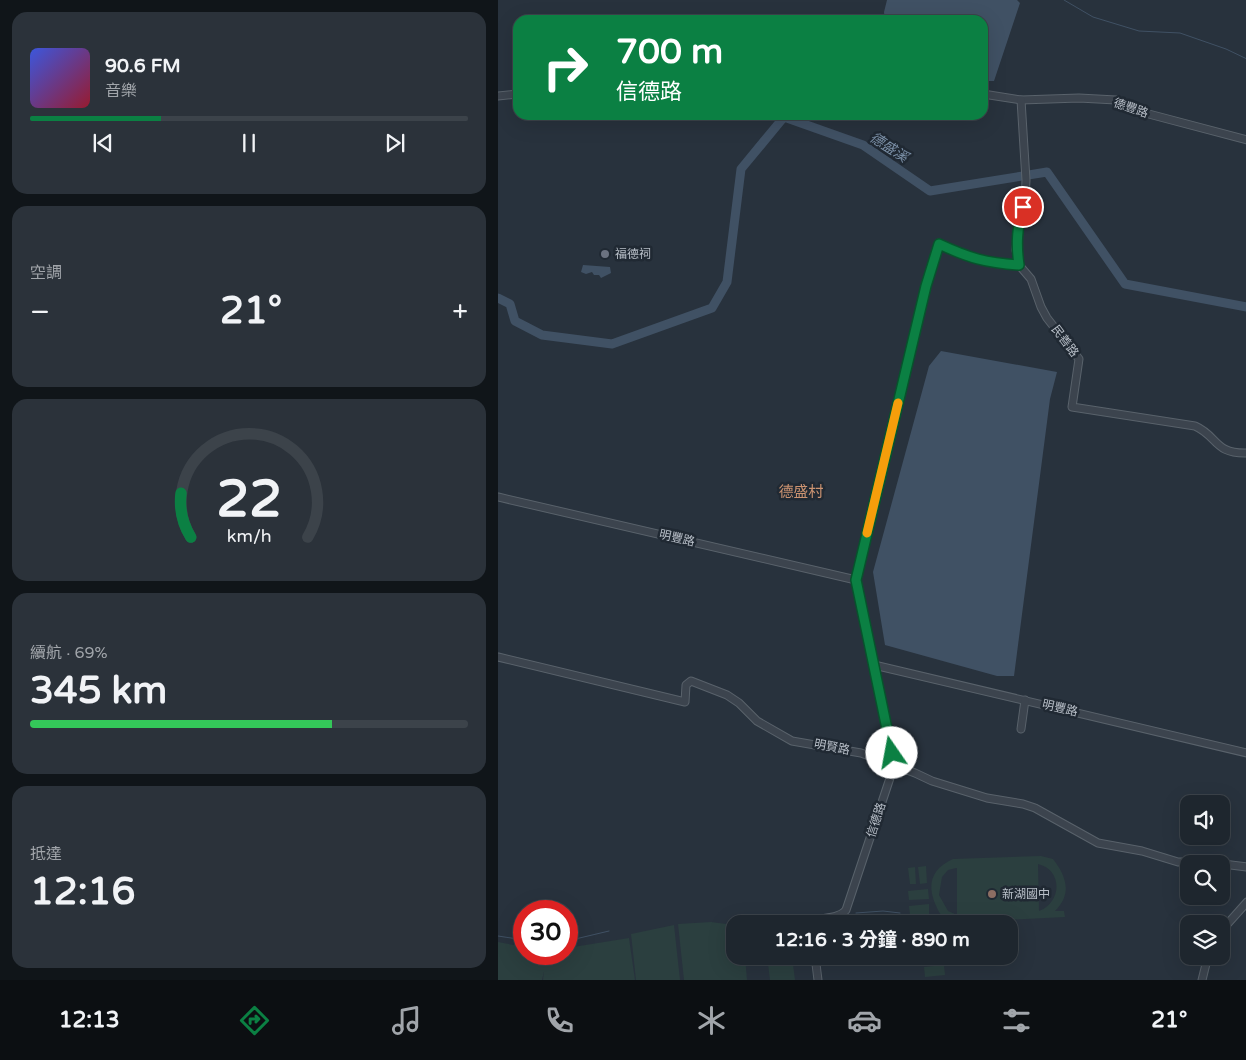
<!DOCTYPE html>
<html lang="zh-TW">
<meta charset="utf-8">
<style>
:root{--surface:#1e262e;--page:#2b323a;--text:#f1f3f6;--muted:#a1a5aa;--line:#3c434a;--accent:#0b8043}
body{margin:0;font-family:"Varela Round","Noto Sans TC",sans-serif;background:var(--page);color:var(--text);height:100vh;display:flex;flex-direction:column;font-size:19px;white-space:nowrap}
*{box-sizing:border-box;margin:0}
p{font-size:16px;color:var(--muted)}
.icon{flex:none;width:28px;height:28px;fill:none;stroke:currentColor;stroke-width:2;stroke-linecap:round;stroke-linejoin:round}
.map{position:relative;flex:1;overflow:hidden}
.details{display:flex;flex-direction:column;gap:12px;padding:12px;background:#101519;width:498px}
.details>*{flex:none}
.hud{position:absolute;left:15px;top:15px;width:475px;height:105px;border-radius:15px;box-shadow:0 5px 20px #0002,0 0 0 1px var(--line);background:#0b8043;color:#fff;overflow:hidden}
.controls{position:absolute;left:682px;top:795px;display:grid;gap:10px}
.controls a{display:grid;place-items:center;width:50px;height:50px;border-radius:10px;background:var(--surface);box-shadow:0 5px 20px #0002,0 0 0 1px var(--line);font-size:25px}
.speed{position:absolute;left:15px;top:900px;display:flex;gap:10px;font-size:25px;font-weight:700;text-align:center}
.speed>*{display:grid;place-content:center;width:65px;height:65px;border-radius:50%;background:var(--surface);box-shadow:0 5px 20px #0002,0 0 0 1px var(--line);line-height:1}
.speed .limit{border:8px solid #d22;background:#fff;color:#111}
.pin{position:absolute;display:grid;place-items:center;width:42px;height:42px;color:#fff;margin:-21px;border:2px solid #fff;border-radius:50%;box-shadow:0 1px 5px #0007}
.me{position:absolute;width:55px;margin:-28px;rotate:348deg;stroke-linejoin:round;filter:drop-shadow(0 0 4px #0008)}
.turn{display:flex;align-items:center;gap:18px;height:105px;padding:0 20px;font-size:22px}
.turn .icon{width:65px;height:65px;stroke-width:2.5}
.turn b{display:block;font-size:35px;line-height:42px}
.big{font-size:38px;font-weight:700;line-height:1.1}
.details .tile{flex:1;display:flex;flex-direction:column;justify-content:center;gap:8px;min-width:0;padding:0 18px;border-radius:15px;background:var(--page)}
.details .dial{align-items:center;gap:0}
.dial svg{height:130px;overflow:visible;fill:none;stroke:var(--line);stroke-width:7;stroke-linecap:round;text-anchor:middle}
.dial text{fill:var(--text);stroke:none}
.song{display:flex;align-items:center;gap:15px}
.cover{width:60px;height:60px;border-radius:8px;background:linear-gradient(135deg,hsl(230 70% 55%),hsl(350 70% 35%))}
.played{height:5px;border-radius:2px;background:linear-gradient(90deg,var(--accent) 30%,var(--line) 30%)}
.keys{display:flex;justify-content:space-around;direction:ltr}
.heat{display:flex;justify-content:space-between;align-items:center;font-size:28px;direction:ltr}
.charge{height:8px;border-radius:4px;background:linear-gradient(90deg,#34c759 69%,var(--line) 0)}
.trip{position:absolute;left:228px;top:915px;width:292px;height:50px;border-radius:15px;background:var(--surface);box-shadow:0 5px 20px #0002,0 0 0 1px var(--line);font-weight:700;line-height:50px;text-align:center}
.tab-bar{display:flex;height:80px;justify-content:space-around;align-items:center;background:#0c0f12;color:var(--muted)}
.tab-bar .icon{width:35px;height:35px}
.tab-bar .current{color:var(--accent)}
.tab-bar b{font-size:22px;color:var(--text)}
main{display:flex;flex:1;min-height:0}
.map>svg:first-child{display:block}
</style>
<main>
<section class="details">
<div class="tile">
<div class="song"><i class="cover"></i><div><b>90.6 FM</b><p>音樂</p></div></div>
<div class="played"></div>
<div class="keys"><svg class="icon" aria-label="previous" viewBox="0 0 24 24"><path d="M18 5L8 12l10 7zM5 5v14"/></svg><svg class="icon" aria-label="pause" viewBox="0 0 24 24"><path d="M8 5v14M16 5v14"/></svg><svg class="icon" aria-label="next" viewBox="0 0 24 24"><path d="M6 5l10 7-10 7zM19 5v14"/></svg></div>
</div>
<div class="tile"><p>空調</p>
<div class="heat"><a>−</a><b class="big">21°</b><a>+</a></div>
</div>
<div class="tile dial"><svg viewBox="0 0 100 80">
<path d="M14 69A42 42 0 1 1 86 69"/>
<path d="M14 69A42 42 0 0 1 8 42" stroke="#0b8043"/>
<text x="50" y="56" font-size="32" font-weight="700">22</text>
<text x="50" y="72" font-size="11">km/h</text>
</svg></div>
<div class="tile"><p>續航 · 69%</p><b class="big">345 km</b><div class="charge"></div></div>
<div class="tile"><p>抵達</p><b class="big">12:16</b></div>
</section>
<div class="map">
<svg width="749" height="980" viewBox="0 0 749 980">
<rect width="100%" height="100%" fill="#28323d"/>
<!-- green -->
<g fill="#2b3f3f" fill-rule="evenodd">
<path d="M543,856L555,859C569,877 574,894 557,911H566L567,917L425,924V917L443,915C429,892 428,871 455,859ZM540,864C565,870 564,902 541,911ZM458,868H459V915L450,911L441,895L444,877L450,870Z"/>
<path d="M428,866L429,883L422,884L420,867Z"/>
<path d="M417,867L418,884H412L410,868Z"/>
<path d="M430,889L431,899L411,900L410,891Z"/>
<path d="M431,904V914L412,915L411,906Z"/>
<path d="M213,922L236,925V956H247L249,980H186L180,924Z"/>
<path d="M176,925L182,980H138L133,934Z"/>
<path d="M131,938L137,980H45L46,971L44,980H0V942L26,947V954H69V948Z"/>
<path d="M269,956H294L297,980H272Z"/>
<path d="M446,965L447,975L427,977L426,967Z"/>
</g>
<!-- water -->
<g fill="#405164">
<path d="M389,0H519L522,3L496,81H485V20H387L386,12Z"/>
<path d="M85,265L112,267L113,273L103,278L101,275H96L94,272L88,274L83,272Z"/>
<path d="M443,351L559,372L552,399L516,676H499L387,645L375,572L431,366Z"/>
</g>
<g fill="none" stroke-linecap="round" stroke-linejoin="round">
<!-- stream -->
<g stroke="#405164" stroke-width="1">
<path d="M566,0L595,17L641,31L682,33L728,49L749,59"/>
<path d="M358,913L385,911L402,913"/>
<path d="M0,936L26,940"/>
<path d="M69,941L111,931"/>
</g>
<!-- river -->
<path stroke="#405164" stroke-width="9" d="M0,298L12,304L17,321L44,335L114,344L214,308L229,282L243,169L286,117L365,145L432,191L549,172L627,284L749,307"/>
<defs>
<g id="minor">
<path d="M485,94L523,100L581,98L618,100L632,105L647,113L749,140"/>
<path d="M0,96L20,94"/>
<path d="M523,100L528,180L527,200L521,219L518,250L521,265L533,279L543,307L549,318L581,359L574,407L697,426C720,436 716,454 749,453"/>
<path d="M0,497L358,580"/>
<path d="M0,657L187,702L188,685L193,681L229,695L241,703L259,721L294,741L363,753L417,773L434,781L489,798L525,804L537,808L600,843L644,851L680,862H709L749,867"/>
<path d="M376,665L749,753"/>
<path d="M523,729L527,700"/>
<path d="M313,924L312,920C323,918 341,919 348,910L396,766L358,580L428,286L441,243C472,258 487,263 521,265"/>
<path d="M724,930L749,902"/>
<path d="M317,956L320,980"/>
<path d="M704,980L710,956"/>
</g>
</defs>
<!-- minor casing -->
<use href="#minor" stroke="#59626b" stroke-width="9"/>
<!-- minor -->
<use href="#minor" stroke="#3c444e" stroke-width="7"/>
</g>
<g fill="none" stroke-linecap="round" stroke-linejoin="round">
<defs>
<path id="route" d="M394,753L358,580L428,286L441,244C471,258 488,263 521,265C518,244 519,228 525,207"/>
</defs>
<!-- route casing -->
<use href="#route" stroke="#07532c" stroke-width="12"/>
<!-- route -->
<use href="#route" stroke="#0b8043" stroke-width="9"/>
<!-- slow -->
<path stroke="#f59e0b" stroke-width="9" d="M369,533L400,403"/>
</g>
<!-- markers -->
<circle fill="#6b7280" stroke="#202933" stroke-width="2" cx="107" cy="254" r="5"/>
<circle fill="#8d6e63" stroke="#202933" stroke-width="2" cx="494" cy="894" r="5"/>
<g text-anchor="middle" stroke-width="5" stroke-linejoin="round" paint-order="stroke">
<!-- street labels -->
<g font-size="12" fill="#b8bfc8" stroke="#202933">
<text transform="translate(633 108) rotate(19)" y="4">德豐路</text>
<text transform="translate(567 341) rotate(53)" y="4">民善路</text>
<text transform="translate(179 538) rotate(13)" y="4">明豐路</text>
<text transform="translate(562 708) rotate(13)" y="4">明豐路</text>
<text transform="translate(334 747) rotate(11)" y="4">明賢路</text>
<text transform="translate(378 820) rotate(-72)" y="4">信德路</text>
</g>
<!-- poi labels -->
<g font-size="12" fill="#b8bfc8" stroke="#202933" text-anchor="start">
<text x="117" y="258">福德祠</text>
<text x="504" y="898">新湖國中</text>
</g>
<!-- water labels -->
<g font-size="14" font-style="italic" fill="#7c91a8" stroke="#202933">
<text transform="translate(391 147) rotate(33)" y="5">德盛溪</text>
</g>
<!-- quarter labels -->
<g font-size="15" fill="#cb9371" stroke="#202933">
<text x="303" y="497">德盛村</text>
</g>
</g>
</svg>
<div class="controls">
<a><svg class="icon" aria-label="sound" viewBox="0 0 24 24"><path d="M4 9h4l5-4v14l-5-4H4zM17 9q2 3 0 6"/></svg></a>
<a><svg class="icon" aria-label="search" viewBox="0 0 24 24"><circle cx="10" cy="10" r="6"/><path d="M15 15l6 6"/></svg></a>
<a><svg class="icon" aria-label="layers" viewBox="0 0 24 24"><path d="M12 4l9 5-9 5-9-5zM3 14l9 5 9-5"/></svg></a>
</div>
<div class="speed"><div class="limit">30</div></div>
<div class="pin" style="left:525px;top:207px;background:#d93025"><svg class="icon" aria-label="arrive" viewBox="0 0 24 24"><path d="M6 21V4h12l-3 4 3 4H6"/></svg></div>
<svg class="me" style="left:394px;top:753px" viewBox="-20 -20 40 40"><circle r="19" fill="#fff"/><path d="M0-13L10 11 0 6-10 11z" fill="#0b8043"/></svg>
<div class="trip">12:16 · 3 分鐘 · 890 m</div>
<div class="hud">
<div class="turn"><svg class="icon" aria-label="right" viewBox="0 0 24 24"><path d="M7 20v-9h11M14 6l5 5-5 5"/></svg><div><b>700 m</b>信德路</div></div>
</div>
</div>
</main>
<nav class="tab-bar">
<b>12:13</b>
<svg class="icon current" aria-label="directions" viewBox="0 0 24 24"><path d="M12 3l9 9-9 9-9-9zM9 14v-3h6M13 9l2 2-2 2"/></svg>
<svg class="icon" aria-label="music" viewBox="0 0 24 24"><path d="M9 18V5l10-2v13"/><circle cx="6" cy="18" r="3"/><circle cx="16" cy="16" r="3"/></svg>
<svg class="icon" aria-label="phone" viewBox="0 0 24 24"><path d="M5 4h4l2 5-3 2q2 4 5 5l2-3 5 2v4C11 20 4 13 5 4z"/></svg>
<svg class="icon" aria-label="climate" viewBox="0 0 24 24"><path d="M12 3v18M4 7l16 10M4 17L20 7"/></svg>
<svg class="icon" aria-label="car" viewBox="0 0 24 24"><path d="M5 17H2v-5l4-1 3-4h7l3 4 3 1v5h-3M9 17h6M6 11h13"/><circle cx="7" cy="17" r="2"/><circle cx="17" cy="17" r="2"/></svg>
<svg class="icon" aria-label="filters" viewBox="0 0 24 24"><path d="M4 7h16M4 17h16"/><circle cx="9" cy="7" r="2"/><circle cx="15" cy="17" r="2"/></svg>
<b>21°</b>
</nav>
